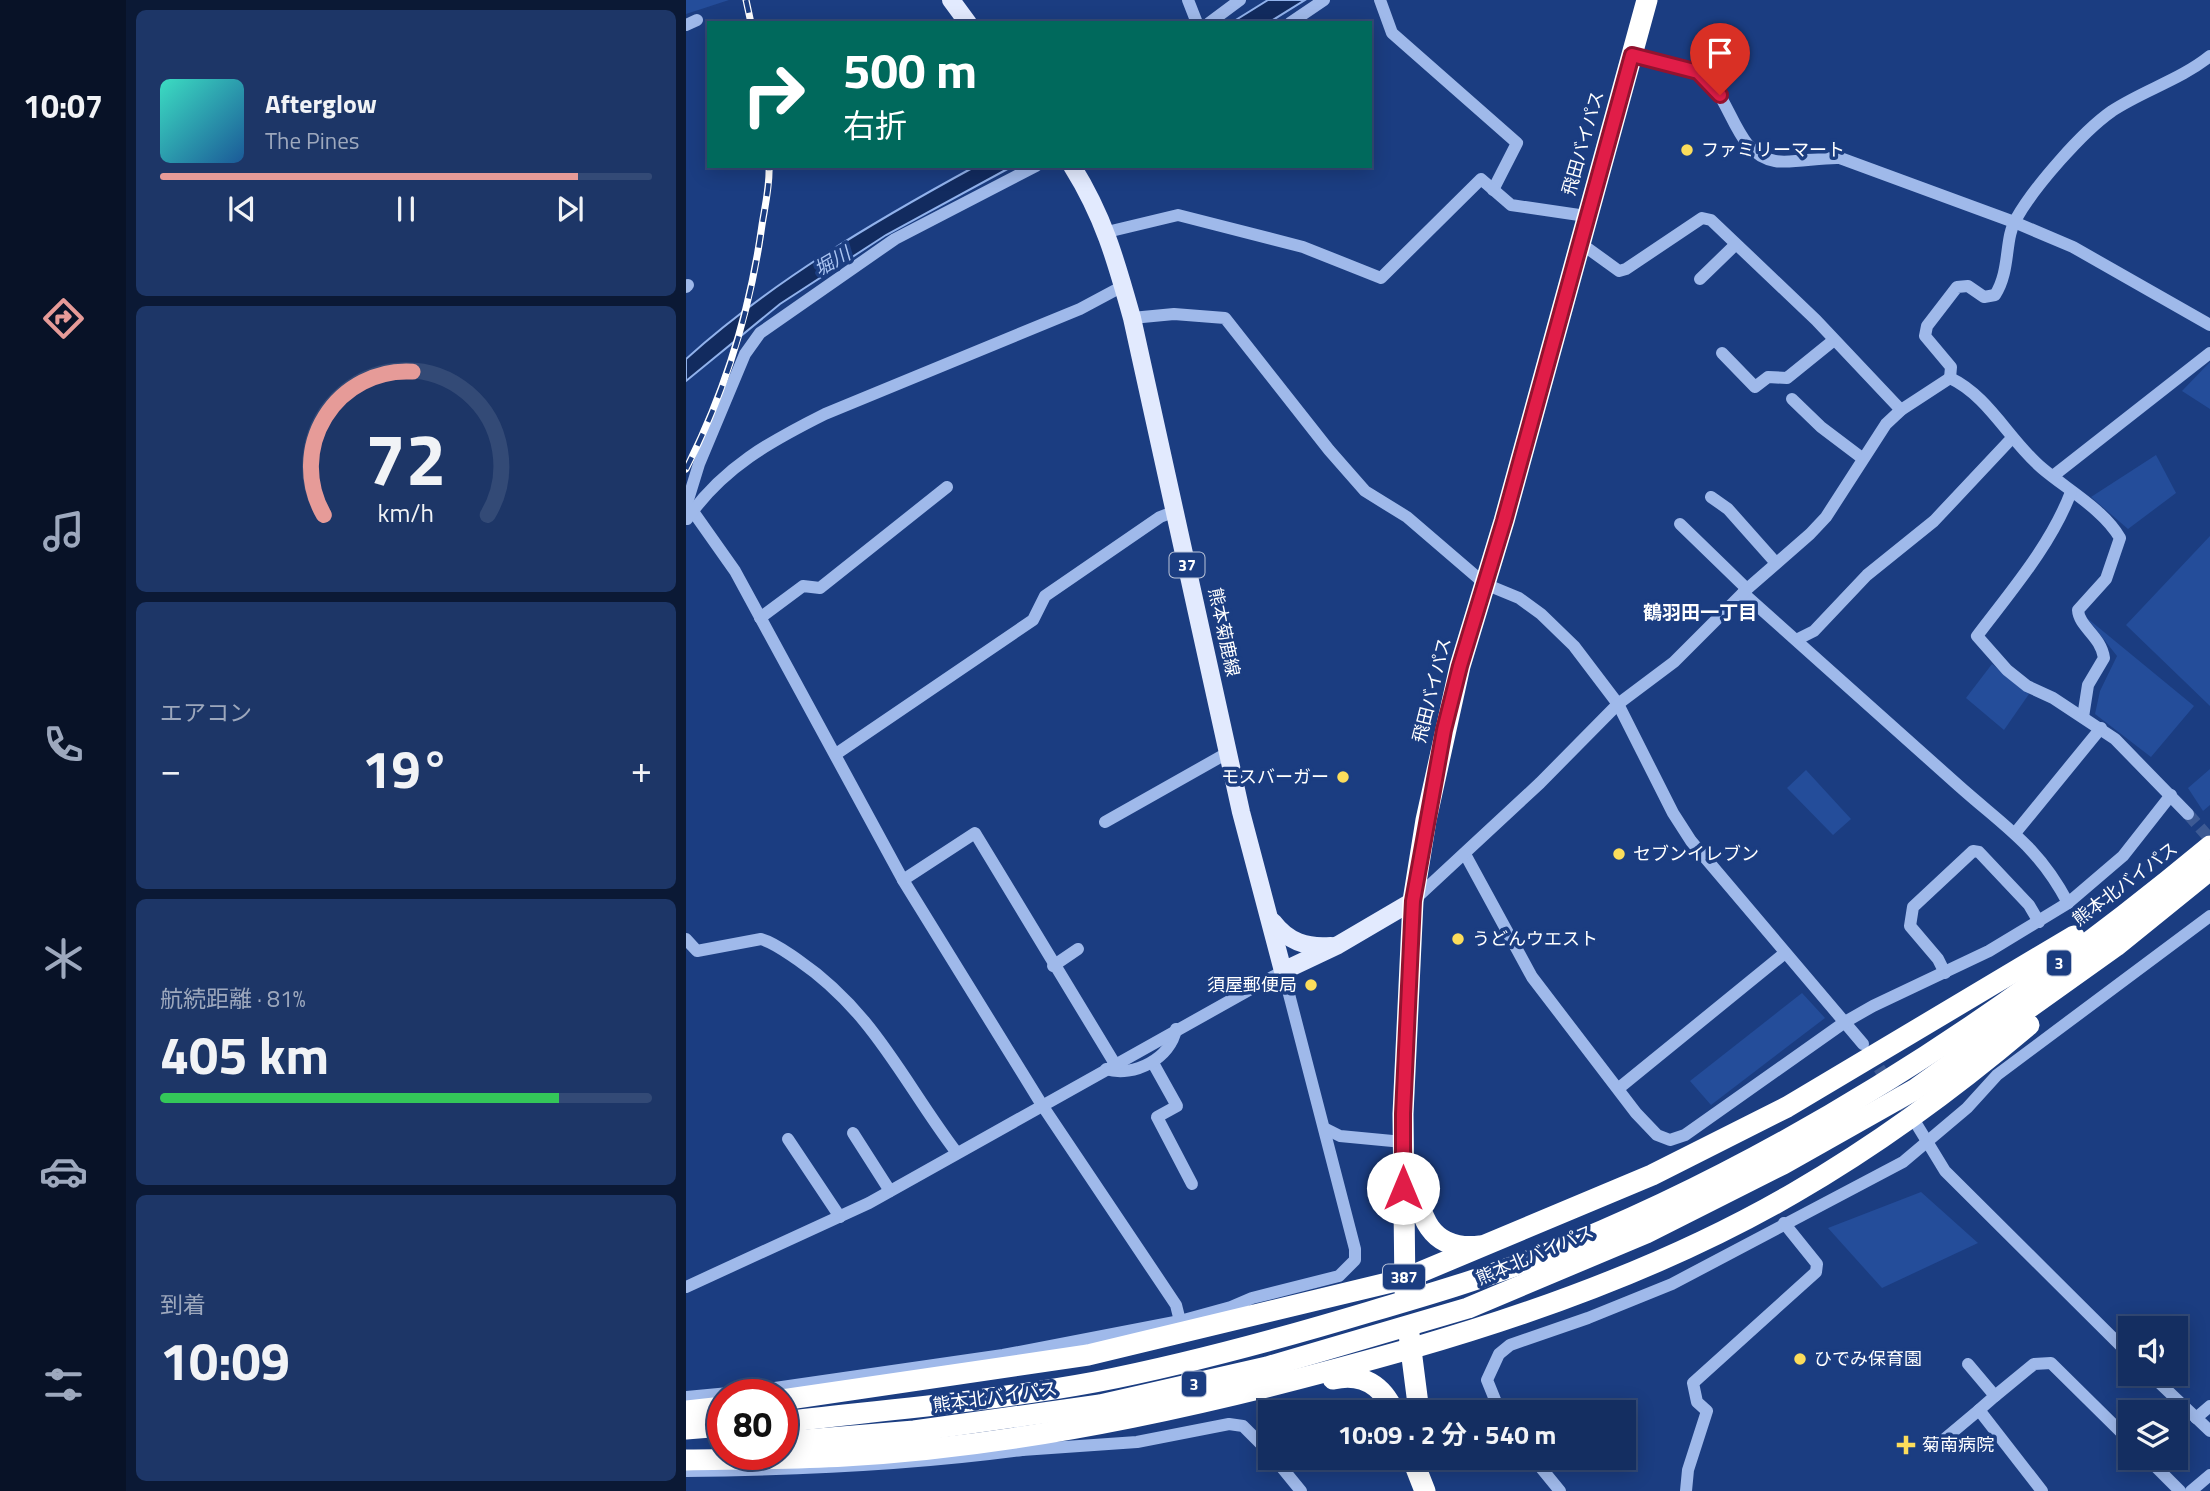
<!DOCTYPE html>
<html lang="ja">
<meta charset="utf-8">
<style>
:root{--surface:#142e61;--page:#1d3667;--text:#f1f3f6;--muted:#9da8bd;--line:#334a76;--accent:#e69b98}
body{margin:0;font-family:"Titillium Web","Noto Sans JP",sans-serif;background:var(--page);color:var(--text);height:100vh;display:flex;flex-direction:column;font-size:26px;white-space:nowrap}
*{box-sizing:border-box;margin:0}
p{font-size:23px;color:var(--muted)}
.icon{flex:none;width:38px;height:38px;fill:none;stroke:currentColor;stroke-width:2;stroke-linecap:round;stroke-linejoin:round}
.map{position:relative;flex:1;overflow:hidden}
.side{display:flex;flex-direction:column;gap:10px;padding:10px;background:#0b1935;width:560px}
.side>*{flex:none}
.hud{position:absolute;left:21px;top:21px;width:665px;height:147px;border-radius:0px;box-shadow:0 4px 18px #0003,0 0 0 2px var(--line);background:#00695c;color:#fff;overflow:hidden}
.tools{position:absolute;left:1432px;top:1316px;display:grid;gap:14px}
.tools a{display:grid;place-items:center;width:70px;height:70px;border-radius:0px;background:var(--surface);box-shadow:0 4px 18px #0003,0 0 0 2px var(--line);font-size:35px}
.speed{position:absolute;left:21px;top:1379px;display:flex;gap:14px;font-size:35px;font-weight:700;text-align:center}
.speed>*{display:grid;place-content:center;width:91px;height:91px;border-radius:50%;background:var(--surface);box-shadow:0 4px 18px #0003,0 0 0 2px var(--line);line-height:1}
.speed .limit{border:10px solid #d22;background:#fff;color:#111}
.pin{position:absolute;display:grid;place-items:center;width:60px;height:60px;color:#fff;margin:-72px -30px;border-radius:50% 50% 50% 0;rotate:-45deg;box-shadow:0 0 7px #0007}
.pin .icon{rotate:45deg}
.me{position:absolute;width:77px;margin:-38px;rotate:0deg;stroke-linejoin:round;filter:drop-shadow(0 0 5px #0008)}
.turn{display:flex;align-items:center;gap:24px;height:147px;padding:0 21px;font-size:32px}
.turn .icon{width:91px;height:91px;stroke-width:2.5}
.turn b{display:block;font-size:49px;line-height:60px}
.big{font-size:52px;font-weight:700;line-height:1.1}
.side .widget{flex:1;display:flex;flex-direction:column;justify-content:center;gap:10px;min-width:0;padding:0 24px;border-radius:10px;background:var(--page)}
.side .dial{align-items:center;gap:0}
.dial svg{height:182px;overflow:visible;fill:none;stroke:var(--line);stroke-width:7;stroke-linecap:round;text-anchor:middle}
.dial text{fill:var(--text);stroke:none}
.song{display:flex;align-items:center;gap:21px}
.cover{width:84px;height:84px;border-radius:10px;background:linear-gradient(135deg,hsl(170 70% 55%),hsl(210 70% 35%))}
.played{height:7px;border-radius:4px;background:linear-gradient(90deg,var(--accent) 85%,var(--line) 85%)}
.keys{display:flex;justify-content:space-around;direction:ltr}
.heat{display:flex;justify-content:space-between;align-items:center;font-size:38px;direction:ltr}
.charge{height:10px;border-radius:5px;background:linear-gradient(90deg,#34c759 81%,var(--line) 0)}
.trip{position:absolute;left:572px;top:1400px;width:378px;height:70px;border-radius:0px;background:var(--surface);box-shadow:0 4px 18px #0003,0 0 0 2px var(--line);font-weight:700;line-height:70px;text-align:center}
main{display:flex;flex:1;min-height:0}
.menu{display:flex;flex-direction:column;width:126px;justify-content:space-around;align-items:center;background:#081227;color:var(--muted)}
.menu .icon{width:49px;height:49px}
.menu .selected{color:var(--accent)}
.menu b{font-size:32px;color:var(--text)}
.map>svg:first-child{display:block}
</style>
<main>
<nav class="menu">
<b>10:07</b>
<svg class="icon selected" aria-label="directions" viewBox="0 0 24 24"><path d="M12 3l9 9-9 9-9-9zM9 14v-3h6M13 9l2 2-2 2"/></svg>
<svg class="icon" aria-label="music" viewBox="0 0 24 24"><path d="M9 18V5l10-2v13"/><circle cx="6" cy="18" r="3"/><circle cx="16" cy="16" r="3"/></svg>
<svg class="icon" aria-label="phone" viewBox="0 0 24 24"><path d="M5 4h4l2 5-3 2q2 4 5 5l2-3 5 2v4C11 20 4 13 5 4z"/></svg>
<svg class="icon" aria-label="climate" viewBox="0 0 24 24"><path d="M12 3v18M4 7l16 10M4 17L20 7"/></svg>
<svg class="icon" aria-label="car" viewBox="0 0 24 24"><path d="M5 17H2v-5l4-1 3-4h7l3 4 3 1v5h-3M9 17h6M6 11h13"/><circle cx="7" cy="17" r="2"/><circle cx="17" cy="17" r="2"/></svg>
<svg class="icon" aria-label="filters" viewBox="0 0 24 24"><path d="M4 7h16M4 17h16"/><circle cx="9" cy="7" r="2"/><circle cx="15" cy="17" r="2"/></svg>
</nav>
<section class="side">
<div class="widget">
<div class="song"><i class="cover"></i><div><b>Afterglow</b><p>The Pines</p></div></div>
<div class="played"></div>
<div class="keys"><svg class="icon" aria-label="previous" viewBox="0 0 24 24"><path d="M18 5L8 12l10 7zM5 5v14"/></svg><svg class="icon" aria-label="pause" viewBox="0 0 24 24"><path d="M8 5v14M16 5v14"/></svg><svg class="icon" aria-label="next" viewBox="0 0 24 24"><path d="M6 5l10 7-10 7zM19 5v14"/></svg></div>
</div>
<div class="widget dial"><svg viewBox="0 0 100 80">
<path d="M14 69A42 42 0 1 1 86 69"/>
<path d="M14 69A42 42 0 0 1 53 6" stroke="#e69b98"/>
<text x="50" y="56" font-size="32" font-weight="700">72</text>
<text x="50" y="72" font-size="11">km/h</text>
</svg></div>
<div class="widget"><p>エアコン</p>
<div class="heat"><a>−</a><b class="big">19°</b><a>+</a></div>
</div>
<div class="widget"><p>航続距離 · 81%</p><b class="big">405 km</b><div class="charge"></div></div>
<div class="widget"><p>到着</p><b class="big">10:09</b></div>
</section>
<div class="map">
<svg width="1524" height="1491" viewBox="0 0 1524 1491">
<rect width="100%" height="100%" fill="#1b3d81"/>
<!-- green -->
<g fill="#244d9a">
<path d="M0,0H43L0,14Z"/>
<path d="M1524,362V409L1496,391Z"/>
<path d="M1470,455L1490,493L1442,529L1405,497Z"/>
<path d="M1524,536V706L1440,625Z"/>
<path d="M1401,618L1508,706L1465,757L1409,714L1414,691L1431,656Z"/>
<path d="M1306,664L1343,694L1318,730L1280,698Z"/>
<path d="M1524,769V805L1517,811L1502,788Z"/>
<path d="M1120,770L1165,819L1147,835L1101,788Z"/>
<path d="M1116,993L1139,1018L1025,1105L1004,1081Z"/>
<path d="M1235,1192L1292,1243L1196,1288L1142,1228Z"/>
</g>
<!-- water -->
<g fill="#122b5f" stroke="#91b2ec" stroke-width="2">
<path d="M582,0H619L582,23H545Z"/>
<path d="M290,166H327L200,235L94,304L0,381V359C85,282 189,221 290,166Z"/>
</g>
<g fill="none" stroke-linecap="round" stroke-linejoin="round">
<!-- minor-tunnel -->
<g stroke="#3d5a94" stroke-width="12" stroke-dasharray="12 6" stroke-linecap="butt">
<path d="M1502,814L1524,839"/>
<path d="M1183,1053L1229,1122"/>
</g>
<!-- minor -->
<g stroke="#9fb9ea" stroke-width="12">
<path d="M502,0L511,23"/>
<path d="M694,0L706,33L831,143L807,190"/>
<path d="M523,23L554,0"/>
<path d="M604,23L638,0"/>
<path d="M0,25L11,20"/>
<path d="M946,55C966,60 996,63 1014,74C1046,93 1047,154 1089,161C1105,164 1135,157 1154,158L1328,222L1387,247L1524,325"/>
<path d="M350,166L209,239L74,333L59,354L13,464L1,503L49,571L217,880L356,1105L490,1305L494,1321"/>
<path d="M421,232L492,215L617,247L695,278L795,179L825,205L900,216"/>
<path d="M893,242L933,271L940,269L1016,218L1025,220L1130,320L1215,410"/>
<path d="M1014,279L1049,245"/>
<path d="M0,287L2,285"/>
<path d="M446,318L488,314L539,318L643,450L679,491L721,517L799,584L833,598L855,614L888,646L932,704L987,813L1005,841L1177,1044"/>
<path d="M1036,353L1069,387L1082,377L1101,378L1148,340"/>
<path d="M1264,378L1265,367L1239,336L1241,326L1271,287L1282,286L1298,297L1309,295C1325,270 1318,239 1330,219C1348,187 1396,132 1426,111C1458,90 1494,80 1524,56"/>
<path d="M1264,378C1303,396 1324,442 1357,469C1382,490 1418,510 1434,538L1420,579L1392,610C1393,627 1415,636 1418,658L1402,685L1397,717"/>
<path d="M1106,399L1135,427L1176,458"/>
<path d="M1367,476L1524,353"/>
<path d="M1385,492C1365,545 1325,591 1291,636L1321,670L1341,686L1367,698L1429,739L1502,814"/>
<path d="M1025,497L1042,509L1090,563"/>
<path d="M1,519C37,467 85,441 139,414L394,309L437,286"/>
<path d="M994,524L1061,589"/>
<path d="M1057,593C1129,658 1201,722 1273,786C1319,827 1352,846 1382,903L1437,856L1485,795"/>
<path d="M74,618L117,586L134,588L261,487"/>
<path d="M1112,639L1128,631L1181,575L1248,521L1326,438"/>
<path d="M150,754L347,620L359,596L474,517L490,511"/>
<path d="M419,822L543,752"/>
<path d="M1330,832L1415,728"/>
<path d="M779,854L846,977L950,1113L971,1135L984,1140L999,1135L1159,1022L1187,1006L1303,951L1382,903"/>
<path d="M217,880L289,833L429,1064"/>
<path d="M729,899L854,783L932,704L988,662L1061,589L1124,534L1140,517L1200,424L1215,410L1264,378"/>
<path d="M0,939L11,951L75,939C89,943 100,952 112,960C189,1013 217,1082 271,1153"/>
<path d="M367,966L392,949"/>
<path d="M1259,973L1252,959L1224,926L1227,907L1287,851L1293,852L1343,905L1353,922"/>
<path d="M467,1063L491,1106L471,1117L506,1184"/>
<path d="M420,1069C448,1078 485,1058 490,1029"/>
<path d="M933,1088L1099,953"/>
<path d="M1231,1125L1259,1171L1444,1355"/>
<path d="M640,1129L654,1136L717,1142"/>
<path d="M167,1133L204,1191"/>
<path d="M102,1139L154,1217"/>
<path d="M0,1287L183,1203L597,971L669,1249V1260L653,1276L566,1298L545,1307L494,1321L317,1355L75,1390L0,1397"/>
<path d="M1282,1364L1309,1396L1293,1410"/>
<path d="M1464,1374L1524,1431"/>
<path d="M1309,1396L1348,1364L1365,1363L1444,1441"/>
<path d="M814,1412L801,1380L813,1354L824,1345L902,1318L986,1284L1217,1162L1281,1108L1311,1075L1524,916"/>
<path d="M1510,1418L1524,1406"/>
<path d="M333,1431L336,1450L451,1442L543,1424L557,1426L584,1453"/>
<path d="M1256,1441L1293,1410L1356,1491"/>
<path d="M588,1458L615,1491"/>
<path d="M847,1458L874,1491"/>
<path d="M1461,1458L1494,1491"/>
<path d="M0,1471C113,1470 224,1465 336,1450"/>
<path d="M1000,1491L1002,1470L1021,1411L1011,1402L1007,1383L1130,1272L1131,1264L1098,1223"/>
<path d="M1505,1491L1524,1475"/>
</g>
<!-- major -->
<g stroke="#e2eafe" stroke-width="18">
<path d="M265,0L282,23"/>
<path d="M386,166C418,217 430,261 446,318L555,812L597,971L652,945L727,901"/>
<path d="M587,922C602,942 621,948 645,946"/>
</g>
<!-- highway -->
<g stroke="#fff" stroke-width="21">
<path d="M727,1173C733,1215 743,1252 794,1246"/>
<path d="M719,1292L717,1114L727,901L740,820L774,666L818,521L961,0"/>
<path d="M723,1334L733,1412"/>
<path d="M647,1379C676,1372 697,1386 708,1412"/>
<path d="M96,1400L402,1355L718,1279L966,1175L1101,1107L1388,936"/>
<path d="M0,1411L37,1407"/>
<path d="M96,1422C200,1410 306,1401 409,1382C501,1364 593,1339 683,1312C741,1295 799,1278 855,1256C1100,1160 1323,1013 1524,846"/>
<path d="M0,1429L37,1426"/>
<path d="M96,1442L228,1431L414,1405L581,1367L782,1308L960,1233L1097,1164L1228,1090L1430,946L1524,870"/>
<path d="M726,1458L739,1491"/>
<path d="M0,1460C53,1459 106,1459 159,1456C351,1445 543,1400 727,1348C856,1311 991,1261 1108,1193C1191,1145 1270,1087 1343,1025"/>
</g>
<defs>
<g id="rail">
<path d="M60,0L65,23"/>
<path d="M0,469C40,390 64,312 76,225C79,206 84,185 83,166"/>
</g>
</defs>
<!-- rail casing -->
<use href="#rail" stroke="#fff" stroke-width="7"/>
<!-- rail -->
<use href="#rail" stroke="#1b3d81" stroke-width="4.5" stroke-dasharray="13" stroke-linecap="butt"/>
</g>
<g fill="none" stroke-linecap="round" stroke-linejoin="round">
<defs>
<path id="route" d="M717,1188V1114L727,901L758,730L774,666L818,521L946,55L1012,72L1034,95"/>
</defs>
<!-- route casing -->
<use href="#route" stroke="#92132f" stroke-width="18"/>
<!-- route -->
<use href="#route" stroke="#e11d48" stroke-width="12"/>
</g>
<!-- markers -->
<g fill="#fcdd5b" stroke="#1b3d81" stroke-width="2.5">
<circle cx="1001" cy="150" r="7"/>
<circle cx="657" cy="777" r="7"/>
<circle cx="933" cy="854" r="7"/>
<circle cx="772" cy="939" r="7"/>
<circle cx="625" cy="985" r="7"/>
<circle cx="1114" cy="1359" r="7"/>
<path d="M1216.5 1434.5h7v7h7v7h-7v7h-7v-7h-7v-7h7z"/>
</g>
<g text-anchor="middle" stroke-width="7" stroke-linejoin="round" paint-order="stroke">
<!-- shield labels -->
<g fill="#1b3d81" stroke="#bbc5d9" stroke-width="2">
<rect x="483.5" y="552.5" width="35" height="25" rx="5"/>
<rect x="1361" y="950.5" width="24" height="25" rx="5"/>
<rect x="697" y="1264.5" width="42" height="25" rx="5"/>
<rect x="496" y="1371.5" width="24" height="25" rx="5"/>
</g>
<g font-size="16" font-weight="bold" fill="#fff">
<text x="501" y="571">37</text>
<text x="1373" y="969">3</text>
<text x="718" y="1283">387</text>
<text x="508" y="1390">3</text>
</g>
<!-- street labels -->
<g font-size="18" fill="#fff" stroke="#1b3d81">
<text transform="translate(897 143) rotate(-74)" y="6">飛田バイパス</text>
<text transform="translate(538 632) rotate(78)" y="6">熊本菊鹿線</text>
<text transform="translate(746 690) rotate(-76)" y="6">飛田バイパス</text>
<text transform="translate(1439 884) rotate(-37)" y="6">熊本北バイパス</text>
<text transform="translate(849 1255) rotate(-23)" y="6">熊本北バイパス</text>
<text transform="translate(309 1397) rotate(-8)" y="6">熊本北バイパス</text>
</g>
<!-- poi labels -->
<g font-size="18" fill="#fff" stroke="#1b3d81" text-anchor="start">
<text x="1015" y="156">ファミリーマート</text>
<text x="643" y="783" text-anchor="end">モスバーガー</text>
<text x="947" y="860">セブンイレブン</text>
<text x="786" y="945">うどんウエスト</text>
<text x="611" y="991" text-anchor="end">須屋郵便局</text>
<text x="1128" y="1365">ひでみ保育園</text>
<text x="1236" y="1451">菊南病院</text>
</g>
<!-- water labels -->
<g font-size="19" font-style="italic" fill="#aac4f2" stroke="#1b3d81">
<text transform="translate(146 261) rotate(-30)" y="7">堀川</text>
</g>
<!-- neighbourhood labels -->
<g font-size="19" font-weight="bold" fill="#fff" stroke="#1b3d81">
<text x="1014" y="619">鶴羽田一丁目</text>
</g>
</g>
</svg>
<div class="tools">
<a><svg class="icon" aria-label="sound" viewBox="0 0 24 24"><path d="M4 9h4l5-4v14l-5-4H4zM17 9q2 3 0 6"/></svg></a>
<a><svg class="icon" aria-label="layers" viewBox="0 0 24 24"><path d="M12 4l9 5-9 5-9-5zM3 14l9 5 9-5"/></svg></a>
</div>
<div class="speed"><div class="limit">80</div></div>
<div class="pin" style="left:1034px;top:95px;background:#d93025"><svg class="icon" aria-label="arrive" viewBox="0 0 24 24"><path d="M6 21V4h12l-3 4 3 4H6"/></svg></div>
<svg class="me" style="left:717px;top:1188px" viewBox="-20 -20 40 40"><circle r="19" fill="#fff"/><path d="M0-13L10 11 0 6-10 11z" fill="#e11d48"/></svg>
<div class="trip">10:09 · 2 分 · 540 m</div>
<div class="hud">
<div class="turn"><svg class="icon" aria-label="right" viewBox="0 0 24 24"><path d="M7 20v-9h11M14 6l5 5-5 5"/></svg><div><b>500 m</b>右折</div></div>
</div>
</div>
</main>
